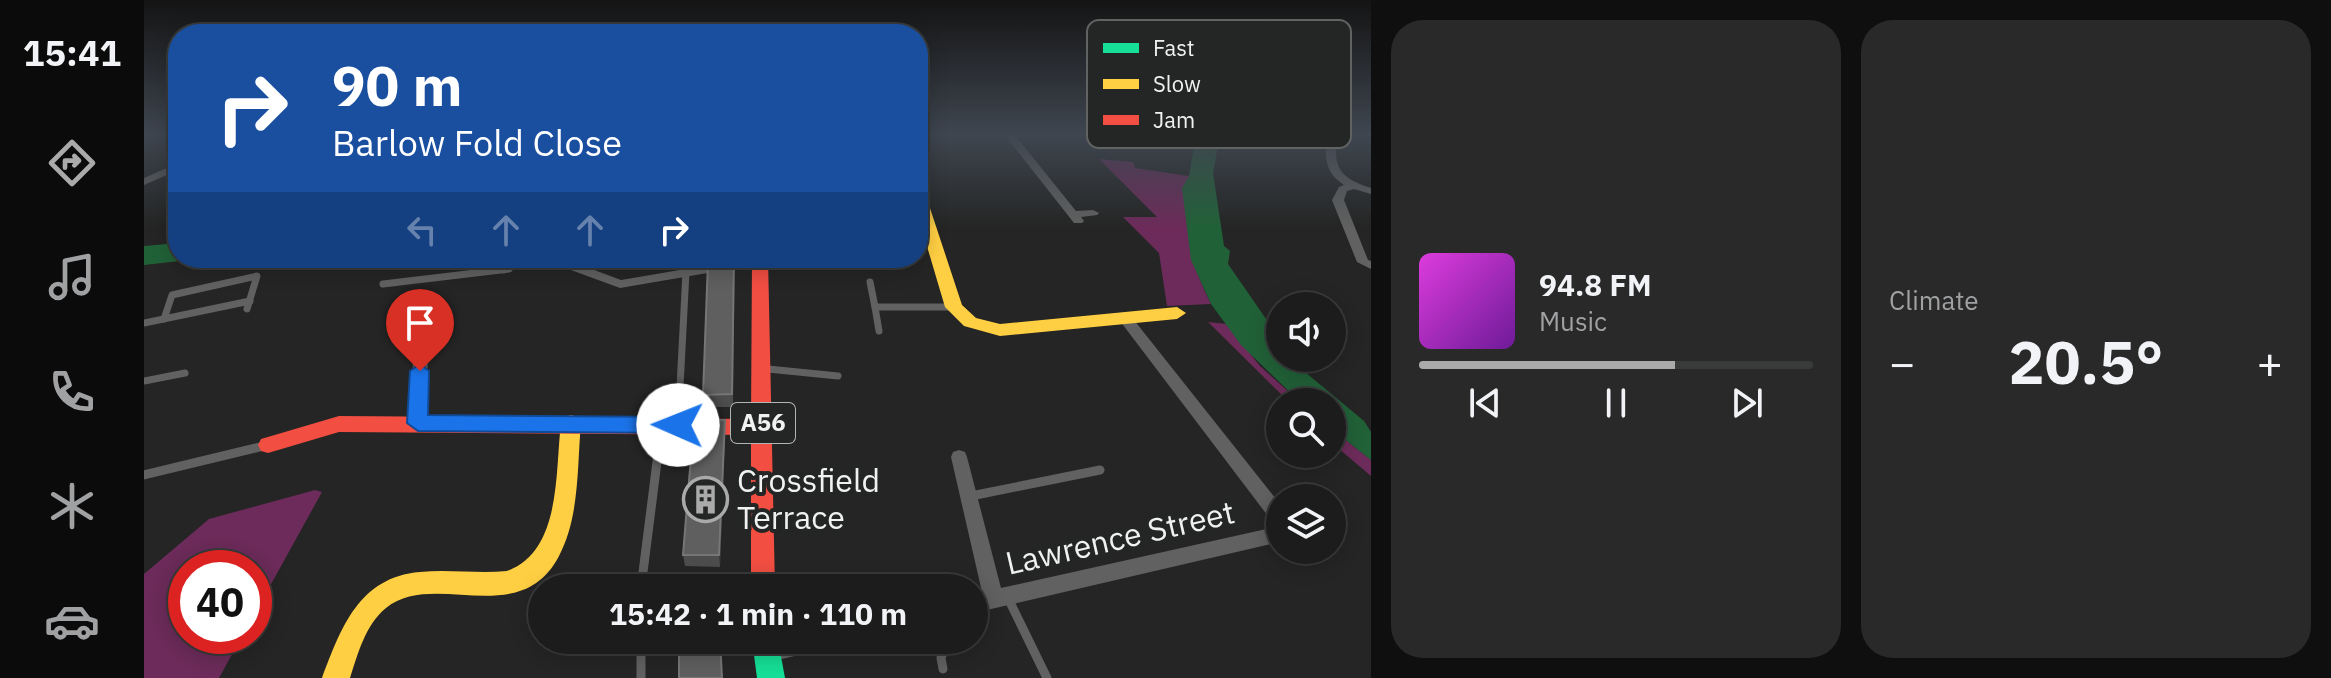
<!DOCTYPE html>
<meta charset="utf-8">
<style>
:root{--surface:#1b1c1b;--page:#282928;--text:#f1f3f6;--muted:#a0a1a3;--line:#393a3a;--accent:#a9aaa9}
body{margin:0;font-family:"IBM Plex Sans",sans-serif;background:var(--page);color:var(--text);height:100vh;display:flex;flex-direction:column;font-size:30px;white-space:nowrap}
*{box-sizing:border-box;margin:0}
p{font-size:26px;color:var(--muted)}
.icon{flex:none;width:44px;height:44px;fill:none;stroke:currentColor;stroke-width:2;stroke-linecap:round;stroke-linejoin:round}
.map{position:relative;flex:1;overflow:hidden}
.details{display:flex;flex-direction:column;gap:20px;padding:20px;background:#0f0f0f;width:960px}
.details>*{flex:none}
.banner{position:absolute;left:24px;top:24px;width:760px;height:244px;border-radius:32px;box-shadow:0 4px 20px #0003,0 0 0 2px var(--line);background:#1a4fa0;color:#fff;overflow:hidden}
.controls{position:absolute;left:1122px;top:292px;display:grid;gap:16px}
.controls a{display:grid;place-items:center;width:80px;height:80px;border-radius:50%;background:var(--surface);box-shadow:0 4px 20px #0003,0 0 0 2px var(--line);font-size:40px}
.speed{position:absolute;left:24px;top:550px;display:flex;gap:16px;font-size:40px;font-weight:700;text-align:center}
.speed>*{display:grid;place-content:center;width:104px;height:104px;border-radius:50%;background:var(--surface);box-shadow:0 4px 20px #0003,0 0 0 2px var(--line);line-height:1}
.speed .limit{border:12px solid #d22;background:#fff;color:#111}
.pin{position:absolute;display:grid;place-items:center;width:68px;height:68px;color:#fff;margin:-82px -34px;border-radius:50% 50% 50% 0;rotate:-45deg;box-shadow:0 0 8px #0007}
.pin .icon{rotate:45deg}
.me{position:absolute;width:88px;margin:-44px;rotate:271deg;stroke-linejoin:round;filter:drop-shadow(0 0 6px #0008)}
.turn{display:flex;align-items:center;gap:28px;height:168px;padding:0 32px;font-size:36px}
.turn .icon{width:104px;height:104px;stroke-width:2.5}
.turn b{display:block;font-size:56px;line-height:68px}
.lanes{display:flex;align-items:center;height:76px;padding:0 32px;background:#0003;justify-content:center;gap:40px;direction:ltr}
.lanes .off{opacity:.35}
.big{font-size:60px;font-weight:700;line-height:1.1}
.details .card{flex:1;display:flex;flex-direction:column;justify-content:center;gap:12px;min-width:0;padding:0 28px;border-radius:32px;background:var(--page)}
.song{display:flex;align-items:center;gap:24px}
.cover{width:96px;height:96px;border-radius:12px;background:linear-gradient(135deg,hsl(300 70% 55%),hsl(280 70% 35%))}
.played{height:8px;border-radius:4px;background:linear-gradient(90deg,var(--accent) 65%,var(--line) 65%)}
.keys{display:flex;justify-content:space-around;direction:ltr}
.heat{display:flex;justify-content:space-between;align-items:center;font-size:44px;direction:ltr}
.details .tiles{flex:1;display:grid;gap:20px;grid-template-columns:repeat(2,1fr)}
.trip{position:absolute;left:384px;top:574px;width:460px;height:80px;border-radius:40px;background:var(--surface);box-shadow:0 4px 20px #0003,0 0 0 2px var(--line);font-weight:700;line-height:80px;text-align:center}
main{display:flex;flex:1;min-height:0}
.tab-bar{display:flex;flex-direction:column;width:144px;justify-content:space-around;align-items:center;background:#0b0b0b;color:var(--muted)}
.tab-bar .icon{width:56px;height:56px}
.tab-bar .on{color:var(--accent)}
.tab-bar b{font-size:36px;color:var(--text)}
.map>svg:first-child{display:block}
</style>
<main>
<nav class="tab-bar">
<b>15:41</b>
<svg class="icon on" aria-label="directions" viewBox="0 0 24 24"><path d="M12 3l9 9-9 9-9-9zM9 14v-3h6M13 9l2 2-2 2"/></svg>
<svg class="icon" aria-label="music" viewBox="0 0 24 24"><path d="M9 18V5l10-2v13"/><circle cx="6" cy="18" r="3"/><circle cx="16" cy="16" r="3"/></svg>
<svg class="icon" aria-label="phone" viewBox="0 0 24 24"><path d="M5 4h4l2 5-3 2q2 4 5 5l2-3 5 2v4C11 20 4 13 5 4z"/></svg>
<svg class="icon" aria-label="climate" viewBox="0 0 24 24"><path d="M12 3v18M4 7l16 10M4 17L20 7"/></svg>
<svg class="icon" aria-label="car" viewBox="0 0 24 24"><path d="M5 17H2v-5l4-1 3-4h7l3 4 3 1v5h-3M9 17h6M6 11h13"/><circle cx="7" cy="17" r="2"/><circle cx="17" cy="17" r="2"/></svg>
</nav>
<div class="map">
<svg width="1227" height="678" viewBox="0 0 1227 678">
<rect width="100%" height="100%" fill="#242524"/>
<!-- green -->
<g fill="#6c2b5a">
<path d="M955,159L989,162L991,168L1045,176C1041,228 1043,256 1067,304L1023,306L1015,253L979,217H1013Z"/>
<path d="M1064,322L1083,324L1116,366L1156,402H1145Z"/>
<path d="M1188,429L1227,460V476L1188,443Z"/>
<path d="M171,490L178,492L110,615V568H42V636H98L75,678H0V574L65,519Z"/>
</g>
<!-- water -->
<g fill="#216138">
<path d="M1052,134H1076L1069,173L1080,246L1086,251L1084,264L1136,339V358H1152L1161,372L1220,421L1227,432V460L1188,429V402H1156L1097,345L1067,304L1047,260L1038,188L1045,176Z"/>
<path d="M34,243V258H63L0,265V246Z"/>
</g>
<g fill="none" stroke-linecap="round" stroke-linejoin="round">
<!-- lane-far2 -->
<g stroke="#606160" stroke-width="5">
<path d="M408,258L420,263"/>
<path d="M360,271L390,258"/>
</g>
<!-- lane-far1 -->
<g stroke="#606160" stroke-width="7">
<path d="M726,282L731,307H810"/>
<path d="M239,284L365,269"/>
<path d="M731,307L735,331"/>
<path d="M20,319L28,295L113,276L103,309"/>
<path d="M0,323L106,301"/>
<path d="M624,369L694,376"/>
<path d="M0,381L41,373"/>
<path d="M534,425L542,272"/>
<path d="M112,448L122,446"/>
<path d="M514,448L517,427"/>
</g>
<!-- lane -->
<g stroke="#606160" stroke-width="9">
<path d="M0,475L120,446"/>
<path d="M827,496L956,470"/>
<path d="M497,588L515,446"/>
<path d="M864,598L903,678"/>
<path d="M497,640V678"/>
<path d="M799,669L797,658L803,640"/>
</g>
<!-- street -->
<g fill="#606160" fill-rule="evenodd">
<path d="M860,134H870L932,211L949,210L955,213L953,215L937,217L940,221L938,223H930Z"/>
<path d="M974,134H984V135L979,138Z"/>
<path d="M1184,134H1194C1188,167 1195,178 1227,188V194L1210,189L1203,191L1200,200L1224,260L1227,261V269L1213,262L1188,200L1195,187L1200,185C1180,172 1180,156 1184,134Z"/>
<path d="M34,163V170L0,185V178Z"/>
<path d="M419,258H433L429,262L477,280L606,258H621L622,260L616,264L476,288L416,266L414,263Z"/>
<path d="M981,313L986,315L1136,504V542L830,613V593L838,592L807,457L809,452L815,450L821,452L823,457L857,588L1136,526L1130,524L976,321L974,318Z"/>
<path d="M278,314L285,319L282,423L280,427L274,429L268,427L266,423L271,319Z"/>
<path d="M618,574L625,577L628,583L625,588H489L487,584L490,578L497,575Z"/>
<path d="M633,640H685L682,647L675,650L626,662L619,659L616,652L619,645Z"/>
</g>
<!-- fast -->
<path fill="#16e098" fill-rule="evenodd" d="M608,640H634L641,678H613Z"/>
<!-- slow -->
<g fill="#ffcf43" fill-rule="evenodd">
<path d="M774,189L781,193L818,305L832,318L856,324L1033,307L1042,313L1033,319L856,336L820,326L801,307L774,216Z"/>
<path d="M427,415L434,417L437,423C433,466 436,516 415,556C376,631 289,569 242,608C221,625 214,654 206,678H178C197,628 215,577 276,572C305,569 334,574 363,571C418,551 411,471 417,423L420,417Z"/>
</g>
<!-- jam -->
<path fill="#f24e42" fill-rule="evenodd" d="M608,258H624L631,588H607V435L195,432L124,453L117,451L114,445L117,439L195,416L607,419Z"/>
</g>
<!-- wall -->
<g fill="#4c4d4c">
<path d="M590,269L589,407H560L559,395Z"/>
<path d="M581,420V432L576,567L541,566L539,555Z"/>
</g>
<!-- shaded-wall -->
<path fill="#353635" d="M581,420V432L576,567L575,555Z"/>
<!-- building -->
<g fill="#5e5f5e" stroke="#757675" stroke-width="2">
<path d="M580,258H590L588,394L559,395L564,261Z"/>
<path d="M550,420H581L575,555H539Z"/>
<path d="M535,640H576L578,678H535Z"/>
</g>
<!-- sky -->
<linearGradient id="sky" x2="0" y2="1"><stop stop-color="#141414"/><stop offset="0.59" stop-color="#3f4650"/><stop offset="1" stop-color="#3f4650" stop-opacity="0"/></linearGradient>
<rect width="1227" height="228" fill="url(#sky)"/>
<!-- route -->
<path fill="#1a73e8" stroke="#114b97" stroke-width="2" d="M276,364L285,371L284,415L534,417L544,425L534,433L274,431L263,423L266,371Z"/>
<!-- icons -->
<defs>
<symbol id="building-ring" viewBox="-11 -11 22 22"><circle r="9.5" fill="#232624" stroke="#a9aaa9" stroke-width="1.5"/><path d="M-4-6H4V6H1V3H-1V6H-4ZM-2.5-4.3h1.7v1.8h-1.7ZM.8-4.3h1.7v1.8H.8ZM-2.5-1h1.7V.8h-1.7ZM.8-1h1.7V.8H.8Z" fill="#a9aaa9"/></symbol>
</defs>
<g fill-rule="evenodd">
<use href="#building-ring" x="536" y="474" width="51" height="51"/>
</g>
<g text-anchor="middle" stroke-width="8" stroke-linejoin="round" paint-order="stroke">
<!-- shield labels -->
<rect fill="#232624" stroke="#b2b5b4" stroke-width="2" x="587" y="403" width="64" height="40" rx="6"/>
<g font-size="24" font-weight="bold" fill="#f0f2f1">
<text x="619" y="431">A56</text>
</g>
<!-- near-poi labels -->
<g font-size="32" fill="#f0f2f1" stroke="#232624" text-anchor="start">
<text x="593" y="492">Crossfield<tspan x="593" dy="37">Terrace</tspan></text>
</g>
<!-- near-street labels -->
<g font-size="32" fill="#f0f2f1" stroke="#232624">
<text transform="translate(976 538) rotate(-13)" y="11">Lawrence Street</text>
</g>
</g>
<!-- legend -->
<rect x="943" y="20" width="264" height="128" rx="12" fill="#232624" stroke="#606362" stroke-width="2"/>
<rect x="959" y="43" width="36" height="10" fill="#16e098"/>
<rect x="959" y="79" width="36" height="10" fill="#ffcf43"/>
<rect x="959" y="115" width="36" height="10" fill="#f24e42"/>
<g font-size="22" fill="#f0f2f1">
<text x="1009" y="56">Fast</text>
<text x="1009" y="92">Slow</text>
<text x="1009" y="128">Jam</text>
</g>
</svg>
<div class="controls">
<a><svg class="icon" aria-label="sound" viewBox="0 0 24 24"><path d="M4 9h4l5-4v14l-5-4H4zM17 9q2 3 0 6"/></svg></a>
<a><svg class="icon" aria-label="search" viewBox="0 0 24 24"><circle cx="10" cy="10" r="6"/><path d="M15 15l6 6"/></svg></a>
<a><svg class="icon" aria-label="layers" viewBox="0 0 24 24"><path d="M12 4l9 5-9 5-9-5zM3 14l9 5 9-5"/></svg></a>
</div>
<div class="speed"><div class="limit">40</div></div>
<div class="pin" style="left:276px;top:371px;background:#d93025"><svg class="icon" aria-label="arrive" viewBox="0 0 24 24"><path d="M6 21V4h12l-3 4 3 4H6"/></svg></div>
<svg class="me" style="left:534px;top:425px" viewBox="-20 -20 40 40"><circle r="19" fill="#fff"/><path d="M0-13L10 11 0 6-10 11z" fill="#1a73e8"/></svg>
<div class="trip">15:42 · 1 min · 110 m</div>
<div class="banner">
<div class="turn"><svg class="icon" aria-label="right" viewBox="0 0 24 24"><path d="M7 20v-9h11M14 6l5 5-5 5"/></svg><div><b>90 m</b>Barlow Fold Close</div></div>
<div class="lanes"><svg class="icon off" aria-label="left" viewBox="0 0 24 24"><path d="M17 20v-9H6M10 6l-5 5 5 5"/></svg><svg class="icon off" aria-label="ahead" viewBox="0 0 24 24"><path d="M12 20V5M6 11l6-6 6 6"/></svg><svg class="icon off" aria-label="ahead" viewBox="0 0 24 24"><path d="M12 20V5M6 11l6-6 6 6"/></svg><svg class="icon" aria-label="right" viewBox="0 0 24 24"><path d="M7 20v-9h11M14 6l5 5-5 5"/></svg></div>
</div>
</div>
<section class="details">
<div class="tiles">
<div class="card">
<div class="song"><i class="cover"></i><div><b>94.8 FM</b><p>Music</p></div></div>
<div class="played"></div>
<div class="keys"><svg class="icon" aria-label="previous" viewBox="0 0 24 24"><path d="M18 5L8 12l10 7zM5 5v14"/></svg><svg class="icon" aria-label="pause" viewBox="0 0 24 24"><path d="M8 5v14M16 5v14"/></svg><svg class="icon" aria-label="next" viewBox="0 0 24 24"><path d="M6 5l10 7-10 7zM19 5v14"/></svg></div>
</div>
<div class="card"><p>Climate</p>
<div class="heat"><a>−</a><b class="big">20.5°</b><a>+</a></div>
</div>
</div>
</section>
</main>
